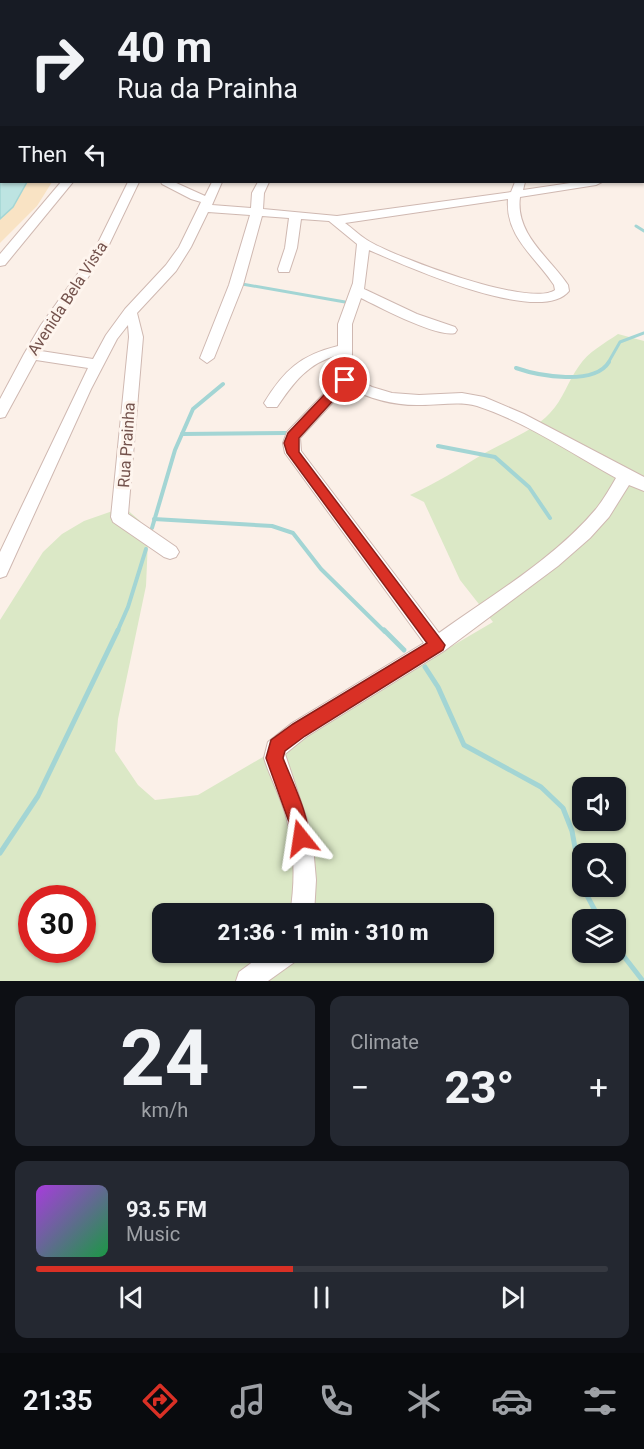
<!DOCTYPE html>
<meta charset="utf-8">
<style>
:root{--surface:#171b24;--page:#242831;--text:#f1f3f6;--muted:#9ea1a6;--line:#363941;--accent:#d93025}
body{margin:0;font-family:Roboto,sans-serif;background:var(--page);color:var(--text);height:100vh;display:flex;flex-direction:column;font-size:22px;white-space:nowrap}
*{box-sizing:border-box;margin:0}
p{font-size:20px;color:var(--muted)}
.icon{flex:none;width:33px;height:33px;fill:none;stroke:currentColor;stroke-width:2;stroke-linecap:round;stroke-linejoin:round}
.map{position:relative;height:981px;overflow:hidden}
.side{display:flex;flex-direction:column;gap:15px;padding:15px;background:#0d0f14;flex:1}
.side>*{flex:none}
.hud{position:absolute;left:0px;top:0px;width:645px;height:183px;box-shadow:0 2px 4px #0004;background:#171b24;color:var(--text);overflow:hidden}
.fabs{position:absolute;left:572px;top:777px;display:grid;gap:12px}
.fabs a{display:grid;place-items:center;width:54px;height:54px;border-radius:12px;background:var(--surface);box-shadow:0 2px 4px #0004;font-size:30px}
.speed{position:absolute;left:18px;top:885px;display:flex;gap:12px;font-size:30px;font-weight:700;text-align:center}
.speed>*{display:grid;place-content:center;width:78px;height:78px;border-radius:50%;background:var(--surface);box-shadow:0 2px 4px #0004;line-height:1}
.speed .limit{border:9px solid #d22;background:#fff;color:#111}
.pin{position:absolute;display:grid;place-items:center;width:51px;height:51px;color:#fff;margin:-26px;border:3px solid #fff;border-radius:50%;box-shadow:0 2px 6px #0007}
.me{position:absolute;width:66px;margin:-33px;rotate:345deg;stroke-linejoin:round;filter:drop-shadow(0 0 4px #0008)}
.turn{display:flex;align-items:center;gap:21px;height:126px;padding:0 18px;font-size:27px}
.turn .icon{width:78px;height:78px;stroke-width:2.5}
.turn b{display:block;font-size:42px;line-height:51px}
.then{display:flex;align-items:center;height:57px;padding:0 18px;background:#0003;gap:12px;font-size:22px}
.big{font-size:45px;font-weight:800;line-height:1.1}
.side .card{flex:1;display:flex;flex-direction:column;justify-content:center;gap:9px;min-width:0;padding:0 21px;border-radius:12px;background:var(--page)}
.side .dial{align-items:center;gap:0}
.dial b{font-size:78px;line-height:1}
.song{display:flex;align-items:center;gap:18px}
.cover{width:72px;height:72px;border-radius:9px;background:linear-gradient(135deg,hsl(280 70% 55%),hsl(140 70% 35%))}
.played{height:6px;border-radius:3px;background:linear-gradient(90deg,var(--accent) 45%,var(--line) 45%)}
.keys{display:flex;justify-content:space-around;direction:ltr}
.heat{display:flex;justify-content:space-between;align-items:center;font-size:33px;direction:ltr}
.side .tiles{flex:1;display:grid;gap:15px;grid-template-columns:1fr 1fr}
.card:last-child{grid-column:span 2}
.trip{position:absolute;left:152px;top:903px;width:342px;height:60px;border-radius:12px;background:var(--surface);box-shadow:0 2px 4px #0004;font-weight:800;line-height:60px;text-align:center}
.tab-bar{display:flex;height:96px;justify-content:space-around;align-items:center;background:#090b0e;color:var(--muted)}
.tab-bar .icon{width:42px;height:42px}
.tab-bar .on{color:var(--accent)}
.tab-bar b{font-size:27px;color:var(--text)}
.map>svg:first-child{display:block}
</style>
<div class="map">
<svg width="644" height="981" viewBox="0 0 644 981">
<rect width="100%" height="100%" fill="#fbf0e8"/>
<!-- green -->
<path fill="#dbe8c6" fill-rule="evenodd" d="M618,334L644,341V981H0V620L43,552L62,534L84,521L124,507L140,521L148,540L146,586L118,719L115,751L138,785L155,800L198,795L493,622L460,580L424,502L410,495C436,483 459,469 483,454C505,441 532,432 550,413C563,400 568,381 579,366C588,352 605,343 618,334ZM582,788H615V820H582ZM582,854H615V886H582ZM32,898H82V950H32ZM162,914H483V952H162ZM582,920H615V952H582Z"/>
<!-- sand -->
<path fill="#f9e3c4" d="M27,182H52L37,206L0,243V219L13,207Z"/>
<!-- water -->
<path fill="#bde4e2" stroke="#a3d5d4" stroke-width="1.5" d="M0,100L2,182H27L13,207L0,219Z"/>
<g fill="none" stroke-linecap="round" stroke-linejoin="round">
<!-- stream-far2 -->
<g stroke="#a3d5d4" stroke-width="3">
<path d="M636,226L644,231"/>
<path d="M242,284L345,302"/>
<path d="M608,363L620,342L644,333"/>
</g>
<!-- stream-far1 -->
<g stroke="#a3d5d4" stroke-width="4">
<path d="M516,368C539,376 594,386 609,362"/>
<path d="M182,434L287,433"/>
<path d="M438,446L495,457L529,487L550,518"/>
<path d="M154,519L272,526L293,533L321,569L385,632"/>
<path d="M152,528L175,450L193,409L223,384"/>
<path d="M117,632L128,607L146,549"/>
</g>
<!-- stream -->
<g stroke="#a3d5d4" stroke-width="5">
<path d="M384,630L404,650"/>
<path d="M425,667L438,687L464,745L541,787L563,808L572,831L582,886"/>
<path d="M0,853L38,796L118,630"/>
<path d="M582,886L600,920"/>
<path d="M615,945L643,981"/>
</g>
<defs>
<g id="minor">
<path d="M227,0H236L226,2Z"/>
<path d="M273,0H281L272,2Z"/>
<path d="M342,0H350L341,2Z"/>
<path d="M400,0H416L418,2H401Z"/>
<path d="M435,0H444L434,2Z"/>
<path d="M487,0H495L496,2H488Z"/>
<path d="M2,22V28L0,29V23Z"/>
<rect x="0" y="57" width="2" height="6"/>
<path d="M61,182H73L5,265L0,266V254Z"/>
<path d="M128,182H139L106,251L52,330L41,351L93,359L106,335L125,309L166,265L179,247L201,202L191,199L162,184L161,182H174L205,196L212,182H222L212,205L251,208L252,193L258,182H269L264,193L263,209L337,216L511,192L515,182H525L523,190L577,182H602L596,185L520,197C515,234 549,257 568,285L569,291C540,327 404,265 369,250L364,289L417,314L455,327L457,330L455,333C438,338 379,307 361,298L352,324V377L372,387L392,393L419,395L462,393L484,397L524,414L644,477V491L629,485L609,517L590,538L558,566L444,651L306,737L285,754L312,835L316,880L314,914H290C295,884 295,853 288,824C283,801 271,780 264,758L268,742L292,723L424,643L285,453L283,443L287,432L338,379V355C308,363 294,382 277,407H267L264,403C284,370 301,355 338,346V324L353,283L357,244L329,221L301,219L297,248L289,272H279L278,269L285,248L289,218L262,216L243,285L214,358L207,363L200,358L229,285L250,215L208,212L191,247L176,271L137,313L143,337L128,514L176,547L179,552L176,557L170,559L164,557L113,522L111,517L129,337L128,325L117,339L91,389L6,576L0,578V552L88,368L36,360L5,417L0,418V399L24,354L41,325L94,251ZM508,199C505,237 535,256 554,285L555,290C530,308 394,257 367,240C359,235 352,228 345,223ZM347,387C370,399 396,406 422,405C440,405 460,401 477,406C526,422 571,453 616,478C610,488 604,499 596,509C554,559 492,595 439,633L301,451L300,438Z"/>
<path d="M266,952H299L296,961L268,981H236L239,972Z"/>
</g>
</defs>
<!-- minor casing -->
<use href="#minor" stroke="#cfb8b1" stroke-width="2"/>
<!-- minor -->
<use href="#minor" fill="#fff" fill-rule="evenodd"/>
</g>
<!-- route -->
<path fill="#d93025" stroke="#8d1f18" stroke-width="1.5" d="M345,376L351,380L349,383L299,438V452L445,645L443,650L305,736L285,751L283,758C290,777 315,826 307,844L301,847L294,844L289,822L266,758L271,740L293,724L427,643L287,453L284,443L288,433L341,377Z"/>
<g text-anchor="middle" stroke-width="6" stroke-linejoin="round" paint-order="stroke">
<!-- street labels -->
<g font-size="16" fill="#74534d" stroke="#fef5ee">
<text transform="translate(67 298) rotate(-57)" y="6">Avenida Bela Vista</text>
<text transform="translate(126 445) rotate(-86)" y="6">Rua Prainha</text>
</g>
</g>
</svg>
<div class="fabs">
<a><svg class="icon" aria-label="sound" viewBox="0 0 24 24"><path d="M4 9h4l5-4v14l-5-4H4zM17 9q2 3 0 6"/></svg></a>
<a><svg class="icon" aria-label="search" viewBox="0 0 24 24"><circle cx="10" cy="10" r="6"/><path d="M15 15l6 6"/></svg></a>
<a><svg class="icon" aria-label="layers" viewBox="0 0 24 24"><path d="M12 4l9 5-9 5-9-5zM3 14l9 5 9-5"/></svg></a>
</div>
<div class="speed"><div class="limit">30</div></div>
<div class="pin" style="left:345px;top:380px;background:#d93025"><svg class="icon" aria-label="arrive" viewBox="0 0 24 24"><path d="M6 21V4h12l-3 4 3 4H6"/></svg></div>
<svg class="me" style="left:301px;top:838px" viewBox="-20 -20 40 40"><path d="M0-17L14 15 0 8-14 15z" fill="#d93025" stroke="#fff" stroke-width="4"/></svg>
<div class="trip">21:36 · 1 min · 310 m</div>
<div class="hud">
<div class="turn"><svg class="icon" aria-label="right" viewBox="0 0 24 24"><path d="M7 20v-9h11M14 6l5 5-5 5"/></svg><div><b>40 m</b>Rua da Prainha</div></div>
<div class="then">Then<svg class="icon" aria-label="left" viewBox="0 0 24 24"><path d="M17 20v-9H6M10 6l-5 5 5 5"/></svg></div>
</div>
</div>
<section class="side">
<div class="tiles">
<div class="card dial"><b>24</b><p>km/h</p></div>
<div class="card"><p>Climate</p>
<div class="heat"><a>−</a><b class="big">23°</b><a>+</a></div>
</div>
<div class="card">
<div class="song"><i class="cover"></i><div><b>93.5 FM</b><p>Music</p></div></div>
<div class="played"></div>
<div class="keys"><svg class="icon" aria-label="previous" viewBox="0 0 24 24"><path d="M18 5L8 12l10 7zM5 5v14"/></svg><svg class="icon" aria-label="pause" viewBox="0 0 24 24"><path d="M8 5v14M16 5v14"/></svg><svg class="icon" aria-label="next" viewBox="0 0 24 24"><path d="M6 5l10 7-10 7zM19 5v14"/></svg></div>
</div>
</div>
</section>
<nav class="tab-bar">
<b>21:35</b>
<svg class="icon on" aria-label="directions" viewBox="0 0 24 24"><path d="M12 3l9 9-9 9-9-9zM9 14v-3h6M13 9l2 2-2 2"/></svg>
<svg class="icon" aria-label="music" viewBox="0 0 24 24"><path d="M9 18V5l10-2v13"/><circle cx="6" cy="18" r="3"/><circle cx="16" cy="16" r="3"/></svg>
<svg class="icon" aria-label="phone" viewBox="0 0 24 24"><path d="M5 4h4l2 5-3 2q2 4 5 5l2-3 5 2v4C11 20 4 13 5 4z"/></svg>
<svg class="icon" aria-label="climate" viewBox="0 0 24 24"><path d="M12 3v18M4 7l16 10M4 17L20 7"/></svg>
<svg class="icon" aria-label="car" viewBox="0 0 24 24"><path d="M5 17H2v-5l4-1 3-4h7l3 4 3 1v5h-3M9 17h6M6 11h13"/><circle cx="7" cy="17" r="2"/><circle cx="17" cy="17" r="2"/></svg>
<svg class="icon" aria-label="filters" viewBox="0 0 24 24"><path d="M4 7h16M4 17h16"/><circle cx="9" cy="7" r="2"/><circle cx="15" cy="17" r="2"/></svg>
</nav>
